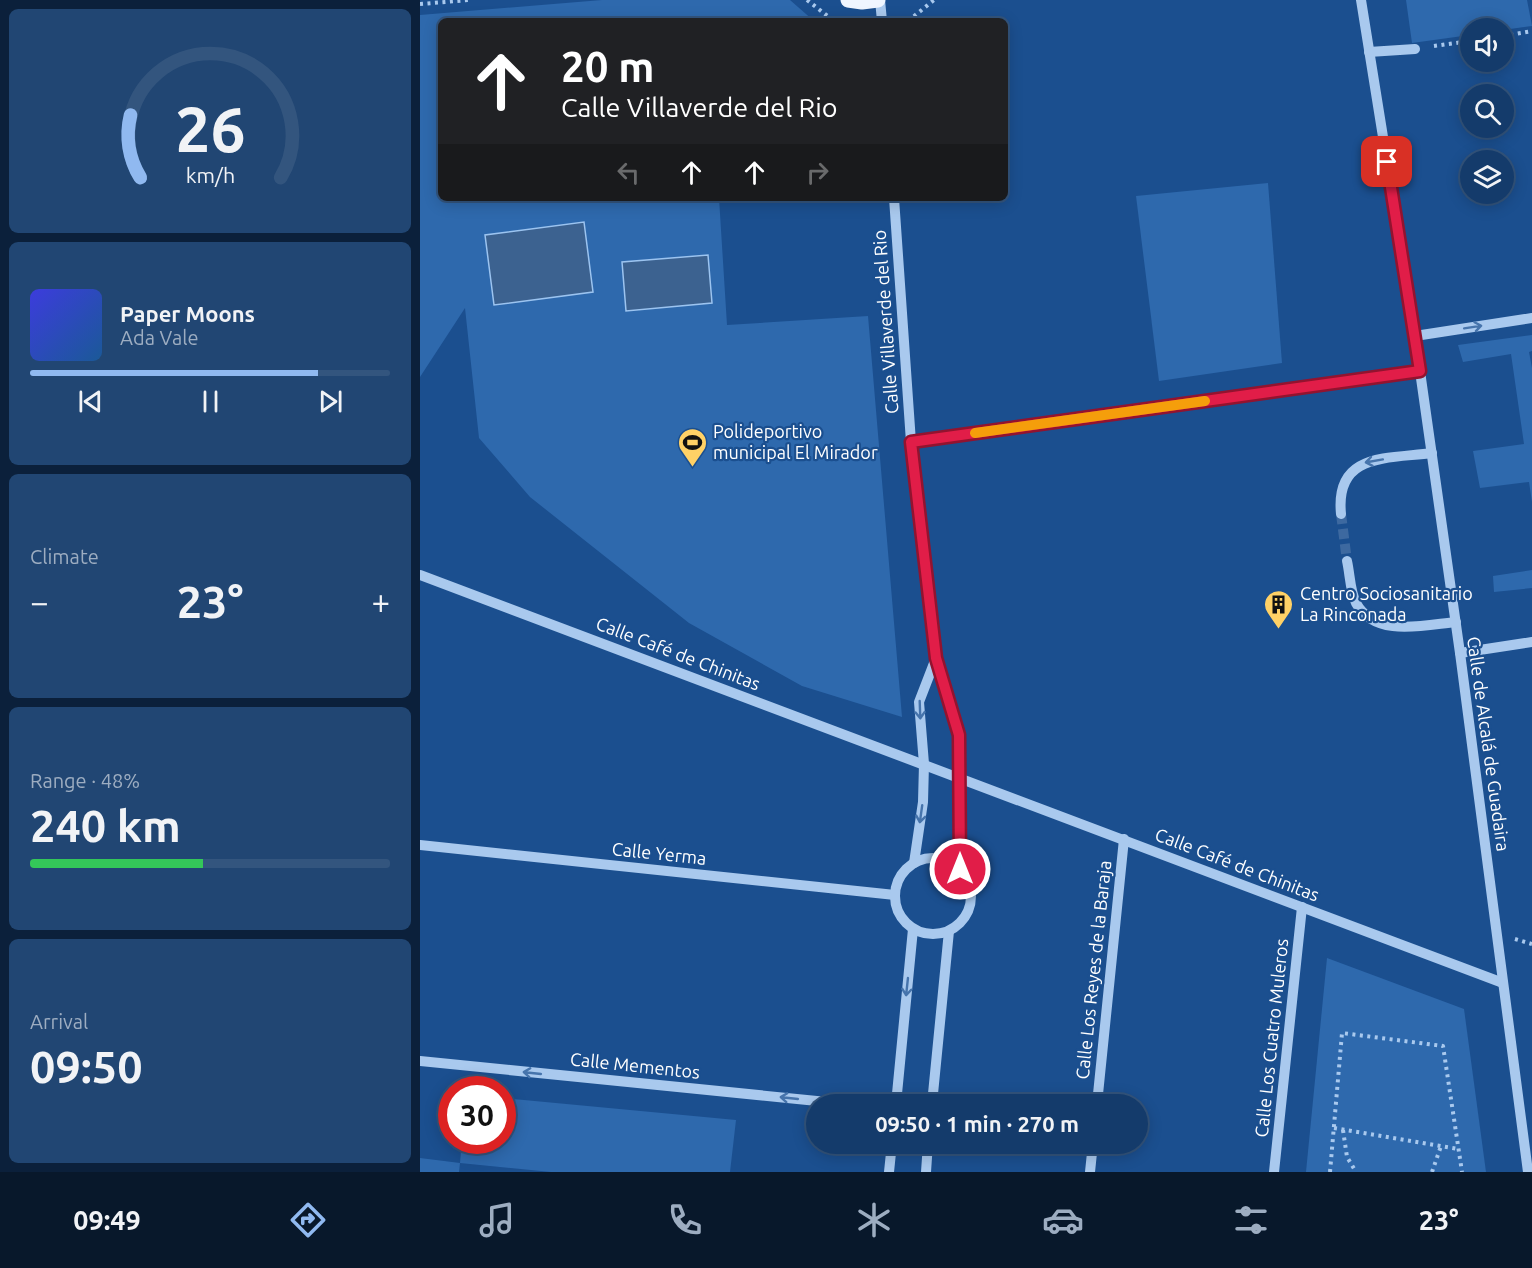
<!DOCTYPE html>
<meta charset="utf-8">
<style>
:root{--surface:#143b6b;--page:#214673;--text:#f1f3f6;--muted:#9dadc1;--line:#33557e;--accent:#90b9f0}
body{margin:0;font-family:Ubuntu,sans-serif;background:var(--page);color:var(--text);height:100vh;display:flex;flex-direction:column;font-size:22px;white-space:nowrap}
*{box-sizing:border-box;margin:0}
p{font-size:20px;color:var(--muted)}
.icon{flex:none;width:33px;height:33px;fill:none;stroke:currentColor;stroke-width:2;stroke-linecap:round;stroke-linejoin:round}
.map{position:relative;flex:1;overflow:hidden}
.details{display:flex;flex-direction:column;gap:9px;padding:9px;background:#0b203b;width:420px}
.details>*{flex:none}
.top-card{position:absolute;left:18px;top:18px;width:570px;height:183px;border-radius:9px;box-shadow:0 3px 15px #0003,0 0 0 2px var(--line);background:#202124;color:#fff;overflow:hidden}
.buttons{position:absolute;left:1040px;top:18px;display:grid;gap:12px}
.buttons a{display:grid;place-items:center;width:54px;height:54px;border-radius:50%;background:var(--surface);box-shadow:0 3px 15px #0003,0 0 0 2px var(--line);font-size:30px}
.speed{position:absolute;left:18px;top:1076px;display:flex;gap:12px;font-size:30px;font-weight:700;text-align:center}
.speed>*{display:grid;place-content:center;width:78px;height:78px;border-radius:50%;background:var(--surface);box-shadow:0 3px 15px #0003,0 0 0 2px var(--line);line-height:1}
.speed .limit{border:9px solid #d22;background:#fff;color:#111}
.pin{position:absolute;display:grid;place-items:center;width:51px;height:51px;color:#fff;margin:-26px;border-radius:12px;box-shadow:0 3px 9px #0006}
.me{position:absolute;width:66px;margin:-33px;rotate:0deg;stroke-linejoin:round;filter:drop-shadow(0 0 4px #0008)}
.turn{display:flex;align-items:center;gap:21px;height:126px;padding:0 24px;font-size:27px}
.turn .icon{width:78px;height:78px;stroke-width:2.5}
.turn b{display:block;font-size:42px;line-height:51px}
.lanes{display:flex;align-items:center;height:57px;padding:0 24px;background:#0003;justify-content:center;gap:30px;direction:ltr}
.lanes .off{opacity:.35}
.big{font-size:45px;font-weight:700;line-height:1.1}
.details .widget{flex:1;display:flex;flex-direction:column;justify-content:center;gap:9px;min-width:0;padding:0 21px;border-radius:9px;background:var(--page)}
.details .dial{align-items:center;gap:0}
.dial svg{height:156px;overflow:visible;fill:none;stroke:var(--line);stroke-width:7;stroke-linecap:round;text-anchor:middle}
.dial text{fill:var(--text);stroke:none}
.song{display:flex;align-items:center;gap:18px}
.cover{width:72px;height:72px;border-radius:9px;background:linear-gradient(135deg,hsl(240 70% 55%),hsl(210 70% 35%))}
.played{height:6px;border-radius:3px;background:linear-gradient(90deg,var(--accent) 80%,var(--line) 80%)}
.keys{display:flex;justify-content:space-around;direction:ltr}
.heat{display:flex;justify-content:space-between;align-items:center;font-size:33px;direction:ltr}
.charge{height:9px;border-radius:4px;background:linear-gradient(90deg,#34c759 48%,var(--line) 0)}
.trip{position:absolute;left:386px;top:1094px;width:342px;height:60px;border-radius:30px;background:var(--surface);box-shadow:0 3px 15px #0003,0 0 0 2px var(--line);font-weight:700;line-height:60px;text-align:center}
.tabs{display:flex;height:96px;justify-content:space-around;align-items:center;background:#08182b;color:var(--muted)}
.tabs .icon{width:42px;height:42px}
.tabs .active{color:var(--accent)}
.tabs b{font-size:27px;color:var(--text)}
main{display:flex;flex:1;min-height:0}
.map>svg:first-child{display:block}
</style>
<main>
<section class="details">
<div class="widget dial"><svg viewBox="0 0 100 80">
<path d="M14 69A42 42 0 1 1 86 69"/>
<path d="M14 69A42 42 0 0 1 9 37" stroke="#90b9f0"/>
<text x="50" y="56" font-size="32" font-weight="700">26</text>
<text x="50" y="72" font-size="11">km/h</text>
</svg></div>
<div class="widget">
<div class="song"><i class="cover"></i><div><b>Paper Moons</b><p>Ada Vale</p></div></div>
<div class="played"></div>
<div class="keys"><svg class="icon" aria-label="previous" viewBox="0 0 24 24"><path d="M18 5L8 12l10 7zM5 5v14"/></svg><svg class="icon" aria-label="pause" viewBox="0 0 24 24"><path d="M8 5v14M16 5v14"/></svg><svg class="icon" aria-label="next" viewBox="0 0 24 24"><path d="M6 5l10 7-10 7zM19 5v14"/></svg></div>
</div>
<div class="widget"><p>Climate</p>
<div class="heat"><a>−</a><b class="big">23°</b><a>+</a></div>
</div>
<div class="widget"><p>Range · 48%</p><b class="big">240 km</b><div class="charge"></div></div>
<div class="widget"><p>Arrival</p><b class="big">09:50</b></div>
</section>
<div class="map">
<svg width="1112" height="1172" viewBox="0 0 1112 1172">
<rect width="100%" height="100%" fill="#1b4f8f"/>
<!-- green -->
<g fill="#2e69ad">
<path d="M182,0H370L394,21H21V198H299L307,325L448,316L482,717L382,686L269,623L110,497L59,438L45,308L0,377V15Z"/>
<path d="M986,0H1107L1112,26L1083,30L1050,28V35L992,43Z"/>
<path d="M848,183L862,363L739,381L716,196Z"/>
<path d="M1112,335V351L1109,352L1112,368V502L1109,482L1060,488L1053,451L1104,444L1091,354L1043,362L1038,345Z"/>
<path d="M1112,570V588L1074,592L1073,576Z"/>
<path d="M907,958L1044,1009L1066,1172H886Z"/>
<path d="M83,1098L316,1120L310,1172H131L40,1163L39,1172H0V1158L40,1163L42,1140H82Z"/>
</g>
<!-- water -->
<g fill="#3c6290" stroke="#9cc4f0" stroke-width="1.5">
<path d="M164,222L173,292L74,305L65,235Z"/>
<path d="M288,255L292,303L206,311L202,262Z"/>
</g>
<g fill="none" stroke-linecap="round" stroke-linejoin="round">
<!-- minor-tunnel -->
<path stroke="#3d69a0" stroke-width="10" stroke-dasharray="10 5" stroke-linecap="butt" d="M921,514L927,561"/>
<!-- path -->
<g stroke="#a9c9ee" stroke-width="4" stroke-dasharray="3 4.5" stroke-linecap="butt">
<path d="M387,0L414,21"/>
<path d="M0,4L49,0"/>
<path d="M488,21L514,0"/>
<path d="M1083,36L1112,31"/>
<path d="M1014,46L1050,41"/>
<path d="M1095,939L1112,944"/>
<path d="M914,1128L1038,1149"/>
<path d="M923,1130L927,1157L936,1172"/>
<path d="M910,1172L922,1033L1023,1046L1042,1172"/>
<path d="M1012,1172L1021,1146"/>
</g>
<!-- minor -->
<g stroke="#a9c9ee" stroke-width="10">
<path d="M460,0L462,21"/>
<path d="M941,0L995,336L1040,653L1108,1172"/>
<path d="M949,52L995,49"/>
<path d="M474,198L491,442L516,658L539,735L541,869"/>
<path d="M995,336L1112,318"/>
<path d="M491,442L1000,371"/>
<path d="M921,514C915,453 966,459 1012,453"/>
<path d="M927,561C930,574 930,591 936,603C955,638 1004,625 1036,622"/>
<path d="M0,575L1083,983"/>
<path d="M1040,653L1112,642"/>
<path d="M0,845L475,895"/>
<circle cx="513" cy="896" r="38"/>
<path d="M494,863L503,802L504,764L499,702L516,658"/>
<path d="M0,1061L427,1104"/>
<path d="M476,1104L493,929"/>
<path d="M512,1104L529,931"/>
<path d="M677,1104L704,839"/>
<path d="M469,1172L472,1143"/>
<path d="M506,1172L508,1143"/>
<path d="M670,1172L673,1143"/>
<path d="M854,1172L882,907"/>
</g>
<!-- major -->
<path stroke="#f0f6ff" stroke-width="15" d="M428,0L442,2L458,0"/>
</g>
<!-- one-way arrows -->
<defs><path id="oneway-shaft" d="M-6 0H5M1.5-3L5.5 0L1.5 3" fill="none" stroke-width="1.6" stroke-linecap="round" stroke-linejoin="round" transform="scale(1.5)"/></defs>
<g stroke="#4674ac">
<use href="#oneway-shaft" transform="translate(1053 327) rotate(-9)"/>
<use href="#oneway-shaft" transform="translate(954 461) rotate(170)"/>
<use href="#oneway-shaft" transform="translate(500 710) rotate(88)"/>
<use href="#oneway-shaft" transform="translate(501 814) rotate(98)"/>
<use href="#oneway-shaft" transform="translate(487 987) rotate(96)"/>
<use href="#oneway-shaft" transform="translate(112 1073) rotate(-174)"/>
<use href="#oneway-shaft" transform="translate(369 1098) rotate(-174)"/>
</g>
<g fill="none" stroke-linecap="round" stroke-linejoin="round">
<defs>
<path id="route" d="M540,869L539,735L516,658L491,442L1000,371L967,162"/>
</defs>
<!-- route casing -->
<use href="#route" stroke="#92132f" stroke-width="15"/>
<!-- route -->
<use href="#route" stroke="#e11d48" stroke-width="10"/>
<!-- slow -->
<path stroke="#f59e0b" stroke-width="10" d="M555,433L785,401"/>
</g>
<!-- icons -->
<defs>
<symbol id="stadium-pin" viewBox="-11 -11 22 30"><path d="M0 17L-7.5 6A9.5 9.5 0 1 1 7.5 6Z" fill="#ffd166" stroke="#1b4f8f"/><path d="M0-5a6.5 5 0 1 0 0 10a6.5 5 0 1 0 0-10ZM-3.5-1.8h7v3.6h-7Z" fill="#111"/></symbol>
<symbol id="building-pin" viewBox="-11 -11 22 30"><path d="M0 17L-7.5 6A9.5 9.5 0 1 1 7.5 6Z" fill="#ffd166" stroke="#1b4f8f"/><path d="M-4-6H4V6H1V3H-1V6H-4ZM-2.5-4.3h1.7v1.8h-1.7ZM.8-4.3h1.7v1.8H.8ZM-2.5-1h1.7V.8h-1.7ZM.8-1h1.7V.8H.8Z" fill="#111"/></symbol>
</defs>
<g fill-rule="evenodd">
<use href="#stadium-pin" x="256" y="426" width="33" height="45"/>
<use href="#building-pin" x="842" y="588" width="33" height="45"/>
</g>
<g text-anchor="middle" stroke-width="4.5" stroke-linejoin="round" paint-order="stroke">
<!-- street labels -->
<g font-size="18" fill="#fff" stroke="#1b4f8f">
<text transform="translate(466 322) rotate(-94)" y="6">Calle Villaverde del Rio</text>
<text transform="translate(258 654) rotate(21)" y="6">Calle Café de Chinitas</text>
<text transform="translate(1068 744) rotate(82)" y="6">Calle de Alcalá de Guadaira</text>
<text transform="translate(239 854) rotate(6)" y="6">Calle Yerma</text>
<text transform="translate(817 865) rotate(21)" y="6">Calle Café de Chinitas</text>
<text transform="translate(674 970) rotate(-84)" y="6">Calle Los Reyes de la Baraja</text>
<text transform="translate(852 1038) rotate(-84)" y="6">Calle Los Cuatro Muleros</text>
<text transform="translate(215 1066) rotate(6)" y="6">Calle Mementos</text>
</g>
<!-- poi labels -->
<g font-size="18" fill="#fff" stroke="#1b4f8f" text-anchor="start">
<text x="293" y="438">Polideportivo<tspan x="293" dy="21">municipal El Mirador</tspan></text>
<text x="880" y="600">Centro Sociosanitario<tspan x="880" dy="21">La Rinconada</tspan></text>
</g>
</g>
</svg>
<div class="buttons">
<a><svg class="icon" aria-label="sound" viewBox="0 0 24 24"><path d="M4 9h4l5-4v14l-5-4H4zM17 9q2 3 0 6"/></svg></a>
<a><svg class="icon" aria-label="search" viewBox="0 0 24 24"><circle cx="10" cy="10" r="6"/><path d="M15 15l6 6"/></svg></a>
<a><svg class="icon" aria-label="layers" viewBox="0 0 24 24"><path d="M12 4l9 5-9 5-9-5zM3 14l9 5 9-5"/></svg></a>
</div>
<div class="speed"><div class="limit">30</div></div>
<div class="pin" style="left:967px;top:162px;background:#d93025"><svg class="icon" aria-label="arrive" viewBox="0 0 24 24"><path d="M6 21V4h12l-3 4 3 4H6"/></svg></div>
<svg class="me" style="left:540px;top:869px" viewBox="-20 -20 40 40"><circle r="17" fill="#e11d48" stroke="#fff" stroke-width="3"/><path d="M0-11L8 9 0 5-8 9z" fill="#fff"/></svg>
<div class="trip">09:50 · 1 min · 270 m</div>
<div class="top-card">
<div class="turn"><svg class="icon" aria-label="ahead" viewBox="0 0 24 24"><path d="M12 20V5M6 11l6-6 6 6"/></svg><div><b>20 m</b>Calle Villaverde del Rio</div></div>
<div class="lanes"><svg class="icon off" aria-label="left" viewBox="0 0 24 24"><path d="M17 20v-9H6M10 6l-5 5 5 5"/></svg><svg class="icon" aria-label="ahead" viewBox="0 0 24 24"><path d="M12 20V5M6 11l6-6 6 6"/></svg><svg class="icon" aria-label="ahead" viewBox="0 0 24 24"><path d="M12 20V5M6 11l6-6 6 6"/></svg><svg class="icon off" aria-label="right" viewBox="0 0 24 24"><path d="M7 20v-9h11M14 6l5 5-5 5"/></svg></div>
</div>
</div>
</main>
<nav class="tabs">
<b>09:49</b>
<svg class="icon active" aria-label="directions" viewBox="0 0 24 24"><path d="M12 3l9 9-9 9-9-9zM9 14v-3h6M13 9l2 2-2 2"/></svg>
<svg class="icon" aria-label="music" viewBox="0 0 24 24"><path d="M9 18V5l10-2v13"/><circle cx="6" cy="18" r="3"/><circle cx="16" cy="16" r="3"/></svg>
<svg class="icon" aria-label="phone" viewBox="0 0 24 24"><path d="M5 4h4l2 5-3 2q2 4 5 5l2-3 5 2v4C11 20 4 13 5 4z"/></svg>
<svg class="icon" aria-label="climate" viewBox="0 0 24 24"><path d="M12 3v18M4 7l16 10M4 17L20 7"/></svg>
<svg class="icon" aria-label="car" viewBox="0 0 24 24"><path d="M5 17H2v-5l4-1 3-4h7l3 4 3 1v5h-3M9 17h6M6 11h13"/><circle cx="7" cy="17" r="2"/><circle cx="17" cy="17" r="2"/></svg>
<svg class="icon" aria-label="filters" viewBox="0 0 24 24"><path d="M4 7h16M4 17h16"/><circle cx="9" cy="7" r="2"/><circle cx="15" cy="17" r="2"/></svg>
<b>23°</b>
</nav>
